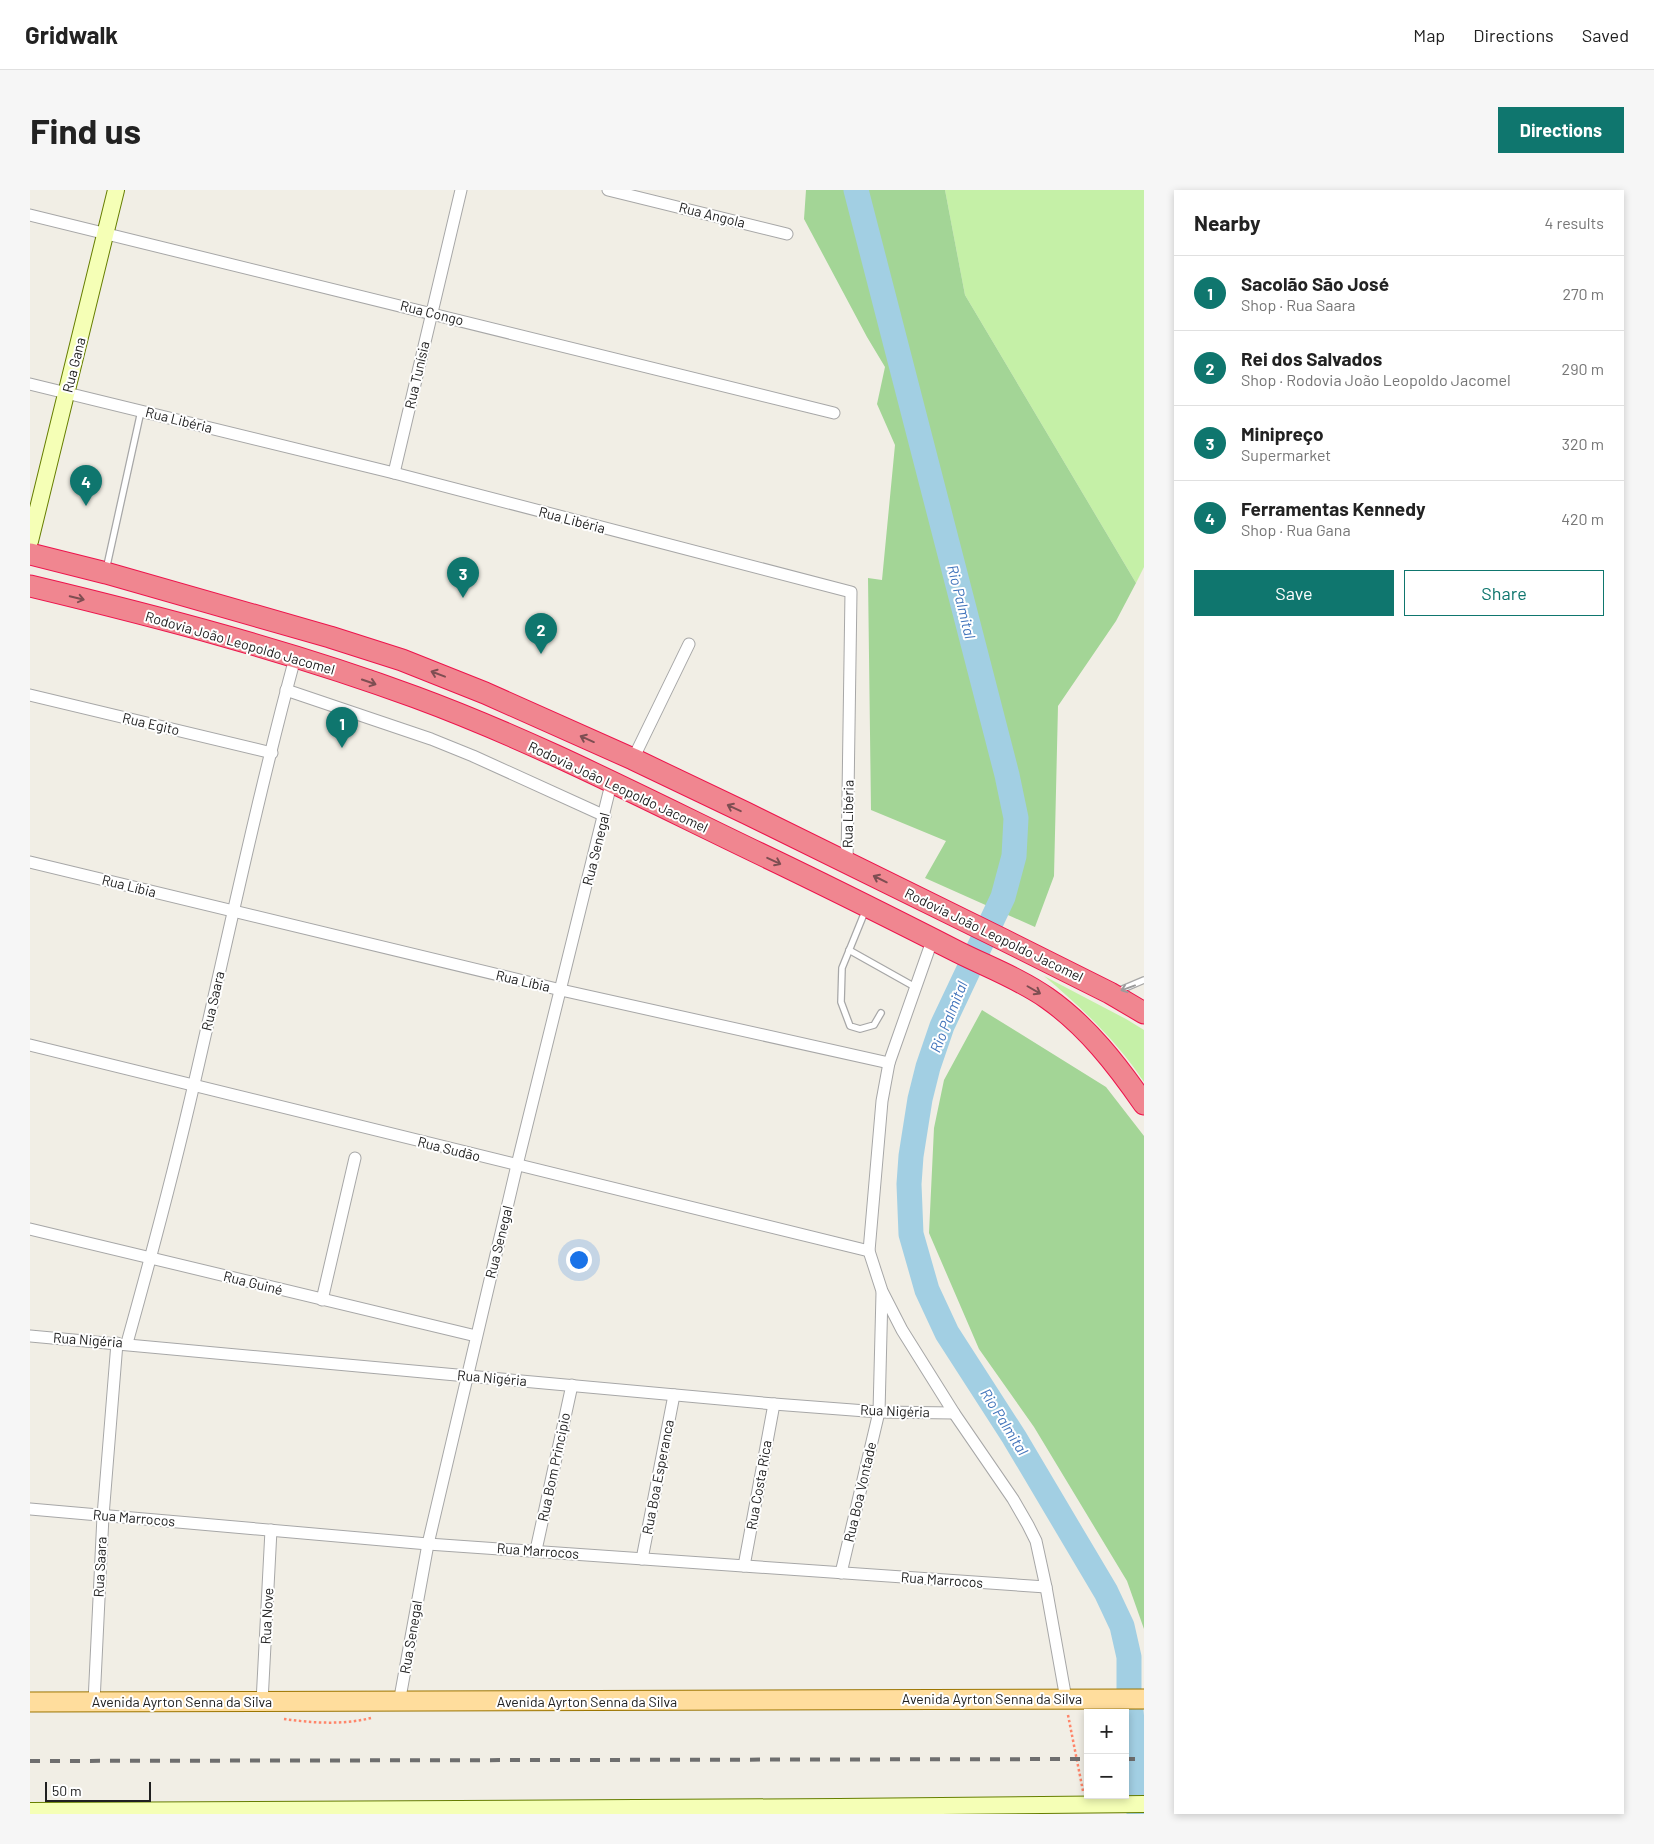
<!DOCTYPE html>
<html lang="en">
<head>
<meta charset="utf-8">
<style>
	:root { --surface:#fff; --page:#f6f6f6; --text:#222; --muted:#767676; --line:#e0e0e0; --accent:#0f766e }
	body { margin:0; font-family:Barlow,sans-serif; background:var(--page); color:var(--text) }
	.controls { position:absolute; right:15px; bottom:15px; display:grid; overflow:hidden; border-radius:0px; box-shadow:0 2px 8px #0003 }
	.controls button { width:45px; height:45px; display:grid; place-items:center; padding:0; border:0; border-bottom:1px solid var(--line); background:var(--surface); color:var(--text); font:25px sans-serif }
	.scale { position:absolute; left:15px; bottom:12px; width:106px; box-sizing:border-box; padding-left:5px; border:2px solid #202020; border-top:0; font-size:14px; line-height:18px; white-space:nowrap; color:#202020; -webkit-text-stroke:4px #fff; paint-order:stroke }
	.you { position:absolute; left:548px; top:1069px; width:18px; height:18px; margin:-12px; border:4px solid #fff; border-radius:50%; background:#1a73e8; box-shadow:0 0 0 8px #1a73e833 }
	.badge { display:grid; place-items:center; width:32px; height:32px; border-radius:50%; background:var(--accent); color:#fff; font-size:16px; font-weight:700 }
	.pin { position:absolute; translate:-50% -41px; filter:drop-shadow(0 1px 2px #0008) }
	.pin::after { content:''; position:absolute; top:26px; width:18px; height:15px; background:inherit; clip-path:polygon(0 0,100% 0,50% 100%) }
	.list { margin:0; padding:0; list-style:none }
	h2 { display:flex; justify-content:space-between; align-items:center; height:65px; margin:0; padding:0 20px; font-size:21px }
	h2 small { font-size:16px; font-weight:400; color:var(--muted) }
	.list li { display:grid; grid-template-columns:32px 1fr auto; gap:15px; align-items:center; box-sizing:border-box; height:75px; padding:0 20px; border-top:1px solid var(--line) }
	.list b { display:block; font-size:19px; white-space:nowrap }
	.list p { margin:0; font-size:16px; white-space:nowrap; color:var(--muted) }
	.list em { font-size:16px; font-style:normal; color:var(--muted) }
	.actions { display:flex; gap:10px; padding:15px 20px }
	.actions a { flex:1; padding:11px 0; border:1px solid var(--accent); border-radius:0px; text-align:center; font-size:18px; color:var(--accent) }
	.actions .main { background:var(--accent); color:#fff }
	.map { position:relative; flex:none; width:1114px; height:1624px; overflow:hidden; border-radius:0px }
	header { display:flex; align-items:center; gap:30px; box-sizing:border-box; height:70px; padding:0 25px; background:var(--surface); border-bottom:1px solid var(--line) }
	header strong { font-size:24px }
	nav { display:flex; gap:28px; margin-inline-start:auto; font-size:18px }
	.intro { display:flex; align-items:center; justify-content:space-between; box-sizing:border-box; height:120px; padding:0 30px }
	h1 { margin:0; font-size:35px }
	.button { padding:12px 22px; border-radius:0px; background:var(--accent); color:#fff; font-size:18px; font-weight:700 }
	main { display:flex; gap:30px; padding:0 30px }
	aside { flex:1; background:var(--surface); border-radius:0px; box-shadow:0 2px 8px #0003 }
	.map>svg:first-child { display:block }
	.grass { fill:#c5f0a7 }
	.forest { fill:#a3d596 }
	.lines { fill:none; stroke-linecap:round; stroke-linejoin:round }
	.river { stroke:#a2cfe3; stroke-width:25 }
	.lane-casing { stroke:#a7a7a7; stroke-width:8 }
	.street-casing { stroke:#a7a7a7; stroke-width:13 }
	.secondary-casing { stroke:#667e00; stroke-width:18 }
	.primary-casing { stroke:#9c7500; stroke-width:21 }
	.highway-casing { stroke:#ed144c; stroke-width:23 }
	.path { stroke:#ff8569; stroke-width:2.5; stroke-dasharray:2.5 2.5; stroke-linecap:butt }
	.lane { stroke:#fff; stroke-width:5.5 }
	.street { stroke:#fff; stroke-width:11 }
	.secondary { stroke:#f5ffb6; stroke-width:16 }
	.primary { stroke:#ffdd9d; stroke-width:19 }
	.highway { stroke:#f08690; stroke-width:21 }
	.rail { stroke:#6e6e6e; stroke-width:4; stroke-dasharray:10 10; stroke-linecap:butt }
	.oneway { stroke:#7e4e52 }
	.oneway2 { stroke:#9b9b9b }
	.labels { text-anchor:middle; stroke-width:4; stroke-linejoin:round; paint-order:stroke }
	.street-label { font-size:14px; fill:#202020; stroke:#fff }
	.water-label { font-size:15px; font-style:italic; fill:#4174bb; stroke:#fff }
</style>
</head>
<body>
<header>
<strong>Gridwalk</strong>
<nav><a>Map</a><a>Directions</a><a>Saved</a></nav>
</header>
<div class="intro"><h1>Find us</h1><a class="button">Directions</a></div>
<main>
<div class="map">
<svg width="1114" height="1624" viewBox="0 0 1114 1624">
	<rect width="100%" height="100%" fill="#f1eee5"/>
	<g class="grass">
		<path d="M915,0H1114V377L1106,393L935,105Z"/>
		<path d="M1014,786L1096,829L1114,840V892C1087,851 1051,817 1014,786Z"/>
	</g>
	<g class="forest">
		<path d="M776,0H915L935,105L1106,393L1086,431L1028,516L1024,686L1005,737L895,688L916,651L841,620L838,388L852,390L865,255L847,214L855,177L837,147L774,29Z"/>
		<path d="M952,820L1076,897L1114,946V1439L1097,1391L1004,1237L949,1159L899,1043L904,938L914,890Z"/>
	</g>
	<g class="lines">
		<path class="river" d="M826,0L977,585L986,628L984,666L973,707L912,836L898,877L890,909L881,966L879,994L881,1044L897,1100L917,1143L984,1247L1076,1402L1092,1436L1099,1467V1501L1109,1601V1624"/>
		<defs>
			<g id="lane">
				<path d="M76,380L111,221"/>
				<path d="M836,719L812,778L811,812L820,836L830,839L844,835L851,823"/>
				<path d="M819,760L885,797"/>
				<path d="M1088,801L1114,790"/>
			</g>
			<g id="street">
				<path d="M578,0L757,44"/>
				<path d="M0,25L804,223"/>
				<path d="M0,194L364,283L821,402L817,673"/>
				<path d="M364,283L431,0"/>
				<path d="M256,500L401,549L443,566L575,626"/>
				<path d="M0,505L242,563"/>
				<path d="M603,569L659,454"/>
				<path d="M0,672L531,800L859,873"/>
				<path d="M903,748L859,873L852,911L839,1061L852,1101L872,1140L924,1223L983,1309L998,1335L1006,1351L1016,1397L1036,1509"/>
				<path d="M0,855L839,1061"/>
				<path d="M0,1039L446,1146"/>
				<path d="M292,1110L325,968"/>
				<path d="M0,1146L744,1214L849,1222L924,1223"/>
				<path d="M97,1153C121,1067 144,981 164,894C197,752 227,609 265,468"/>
				<path d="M0,1319L398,1354L1016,1397"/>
				<path d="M506,1360L542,1195"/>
				<path d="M612,1369L644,1205"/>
				<path d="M714,1376L744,1214"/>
				<path d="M811,1383L849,1222L852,1103"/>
				<path d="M64,1512L73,1326L87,1153"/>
				<path d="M232,1512L241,1340"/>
				<path d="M369,1513L398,1354L487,975L581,594"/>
			</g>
			<g id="secondary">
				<path d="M0,351L86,0"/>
				<path d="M0,1621L809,1617L1114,1614"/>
			</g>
			<path id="primary" d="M0,1512L1114,1509"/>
			<g id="highway">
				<path d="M0,364L76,383L300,447L372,470L455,503L603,569L716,623L974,750L1080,803L1114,823"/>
				<path d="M0,396C129,427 260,461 385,507C510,553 629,616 749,673C809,702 869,732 928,762C958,777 990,789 1017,808C1057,836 1087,875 1114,914"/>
			</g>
		</defs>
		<use href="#lane" class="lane-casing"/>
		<use href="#street" class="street-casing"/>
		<use href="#secondary" class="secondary-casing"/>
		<use href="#primary" class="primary-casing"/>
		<use href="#highway" class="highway-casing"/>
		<g class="path">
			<path d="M1038,1525L1053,1601"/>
			<path d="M254,1529C282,1533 313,1535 341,1528"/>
		</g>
		<use href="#lane" class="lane"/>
		<use href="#street" class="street"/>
		<use href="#secondary" class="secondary"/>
		<use href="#primary" class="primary"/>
		<use href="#highway" class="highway"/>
		<g class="rail">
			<path d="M1095,1569H1114"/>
			<path d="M0,1571L1058,1569"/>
		</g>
	</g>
	<defs><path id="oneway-shaft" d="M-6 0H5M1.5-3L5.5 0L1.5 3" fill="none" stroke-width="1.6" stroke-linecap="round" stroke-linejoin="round" transform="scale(1.25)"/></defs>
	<g class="oneway">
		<use href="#oneway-shaft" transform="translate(47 408) rotate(14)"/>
		<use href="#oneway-shaft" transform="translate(408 484) rotate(-159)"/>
		<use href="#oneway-shaft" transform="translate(339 492) rotate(19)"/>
		<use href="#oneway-shaft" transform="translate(557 549) rotate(-156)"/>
		<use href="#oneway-shaft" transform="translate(704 618) rotate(-155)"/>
		<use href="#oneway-shaft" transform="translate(744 671) rotate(25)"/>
		<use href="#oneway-shaft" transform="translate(850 689) rotate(-154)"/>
		<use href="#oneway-shaft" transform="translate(1004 800) rotate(30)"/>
	</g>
	<use class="oneway2" href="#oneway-shaft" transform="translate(1098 798) rotate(160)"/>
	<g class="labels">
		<g class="street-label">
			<text transform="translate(682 25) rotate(14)" y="5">Rua Angola</text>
			<text transform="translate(402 123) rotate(14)" y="5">Rua Congo</text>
			<text transform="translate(44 175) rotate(-76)" y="5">Rua Gana</text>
			<text transform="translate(387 185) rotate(-77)" y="5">Rua Tunísia</text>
			<text transform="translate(149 230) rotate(14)" y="5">Rua Libéria</text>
			<text transform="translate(542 330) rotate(15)" y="5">Rua Libéria</text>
			<text transform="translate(210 453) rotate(16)" y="5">Rodovia João Leopoldo Jacomel</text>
			<text transform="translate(121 534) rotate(13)" y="5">Rua Egito</text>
			<text transform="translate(588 597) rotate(25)" y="5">Rodovia João Leopoldo Jacomel</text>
			<text transform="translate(818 624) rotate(-89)" y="5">Rua Libéria</text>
			<text transform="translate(566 659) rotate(-76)" y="5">Rua Senegal</text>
			<text transform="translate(99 696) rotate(14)" y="5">Rua Líbia</text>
			<text transform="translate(964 745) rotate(26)" y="5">Rodovia João Leopoldo Jacomel</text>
			<text transform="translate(493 791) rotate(13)" y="5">Rua Líbia</text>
			<text transform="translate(183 811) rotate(-77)" y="5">Rua Saara</text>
			<text transform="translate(419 959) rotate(14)" y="5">Rua Sudão</text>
			<text transform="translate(469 1052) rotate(-76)" y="5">Rua Senegal</text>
			<text transform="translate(223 1093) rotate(14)" y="5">Rua Guiné</text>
			<text transform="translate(58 1150) rotate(4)" y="5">Rua Nigéria</text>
			<text transform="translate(462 1188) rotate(5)" y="5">Rua Nigéria</text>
			<text transform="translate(865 1221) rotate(2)" y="5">Rua Nigéria</text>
			<text transform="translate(524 1277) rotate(-78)" y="5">Rua Bom Principio</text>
			<text transform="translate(628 1287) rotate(-79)" y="5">Rua Boa Esperanca</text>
			<text transform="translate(729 1295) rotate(-80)" y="5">Rua Costa Rica</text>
			<text transform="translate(830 1302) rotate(-77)" y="5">Rua Boa Vontade</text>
			<text transform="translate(104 1328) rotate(5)" y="5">Rua Marrocos</text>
			<text transform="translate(508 1361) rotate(4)" y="5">Rua Marrocos</text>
			<text transform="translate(70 1377) rotate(-87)" y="5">Rua Saara</text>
			<text transform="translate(912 1390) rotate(4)" y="5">Rua Marrocos</text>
			<text transform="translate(237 1426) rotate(-87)" y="5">Rua Nove</text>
			<text transform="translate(381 1447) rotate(-80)" y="5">Rua Senegal</text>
			<text x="962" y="1514">Avenida Ayrton Senna da Silva</text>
			<text x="152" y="1517">Avenida Ayrton Senna da Silva</text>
			<text x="557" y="1517">Avenida Ayrton Senna da Silva</text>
		</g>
		<g class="water-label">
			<text transform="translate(931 412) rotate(76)" y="5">Rio Palmital</text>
			<text transform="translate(919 827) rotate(-68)" y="5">Rio Palmital</text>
			<text transform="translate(974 1232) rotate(58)" y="5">Rio Palmital</text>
		</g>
	</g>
</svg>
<div class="controls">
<button>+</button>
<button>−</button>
</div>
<div class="scale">50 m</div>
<div class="you"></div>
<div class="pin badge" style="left:312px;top:558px">1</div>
<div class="pin badge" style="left:511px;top:464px">2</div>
<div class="pin badge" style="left:433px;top:408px">3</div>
<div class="pin badge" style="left:56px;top:316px">4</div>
</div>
<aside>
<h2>Nearby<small>4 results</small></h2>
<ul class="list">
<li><span class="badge">1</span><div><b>Sacolão São José</b><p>Shop · Rua Saara</p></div><em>270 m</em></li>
<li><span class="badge">2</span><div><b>Rei dos Salvados</b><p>Shop · Rodovia João Leopoldo Jacomel</p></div><em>290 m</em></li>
<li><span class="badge">3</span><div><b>Minipreço</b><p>Supermarket</p></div><em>320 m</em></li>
<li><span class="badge">4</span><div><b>Ferramentas Kennedy</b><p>Shop · Rua Gana</p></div><em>420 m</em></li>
</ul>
<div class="actions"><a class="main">Save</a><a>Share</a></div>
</aside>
</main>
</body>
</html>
